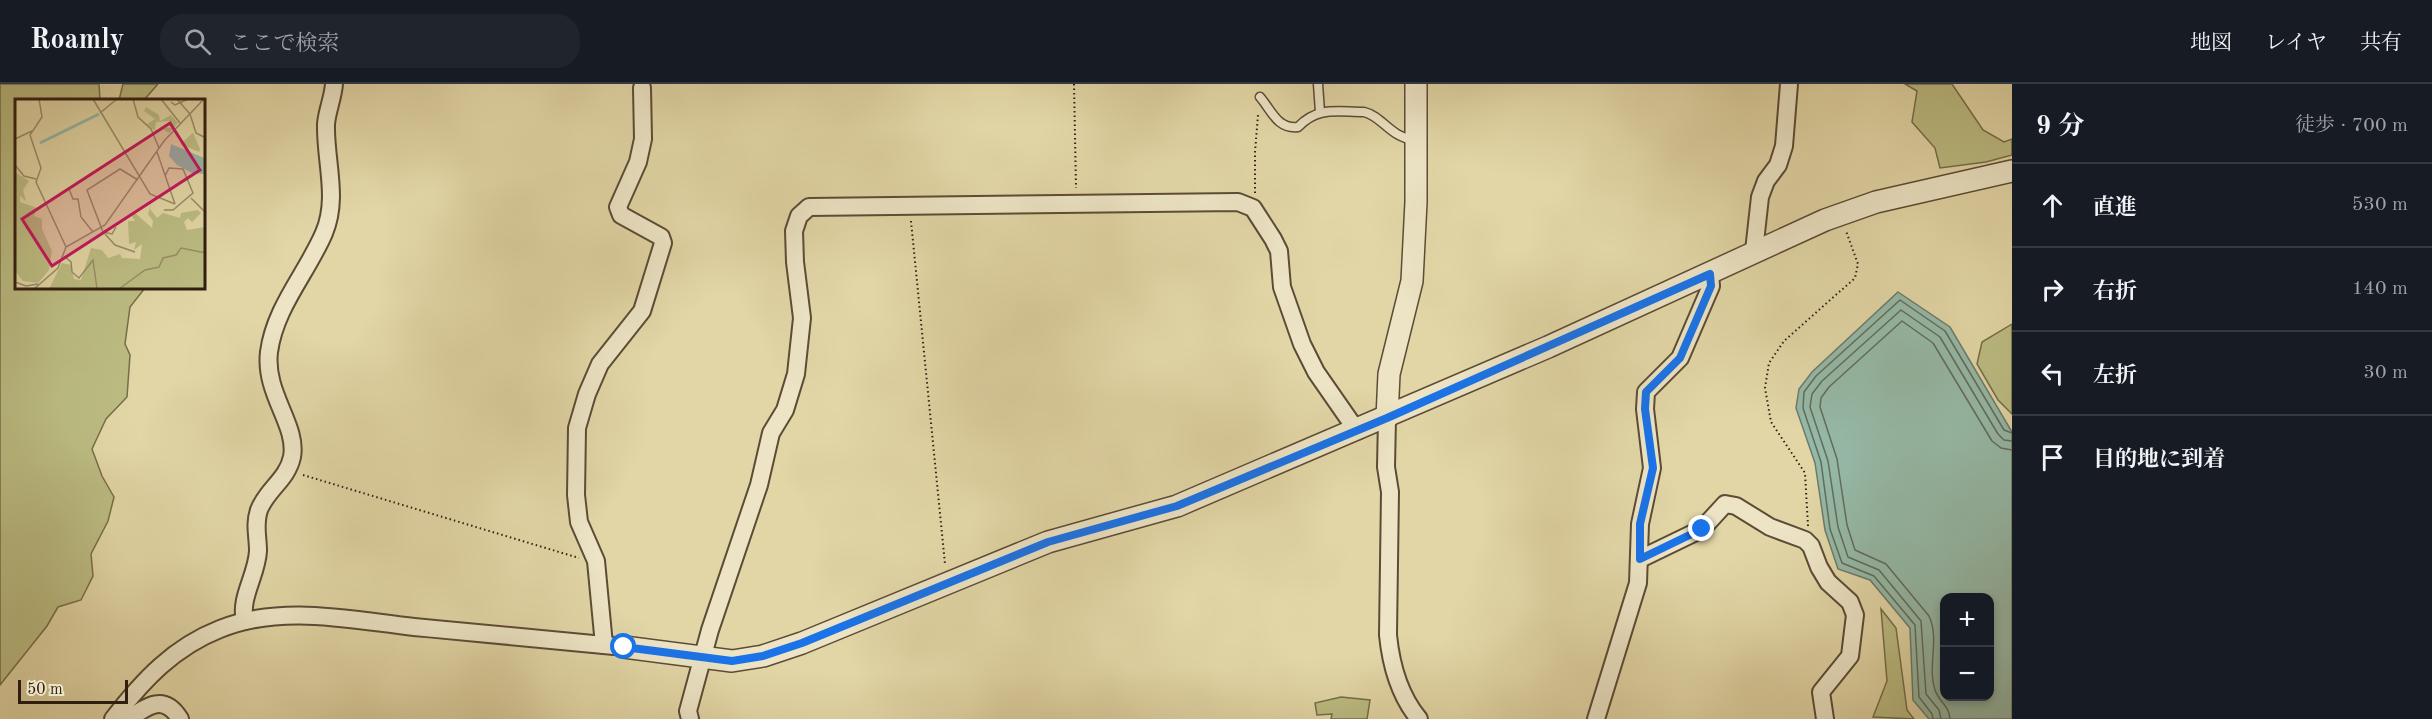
<!DOCTYPE html>
<html lang="ja">
<head>
<meta charset="utf-8">
<style>
	:root { --surface:#171b24; --page:#20242c; --text:#f1f3f6; --muted:#9ea1a6; --line:#363941 }
	body { margin:0; font-family:"Old Standard TT","Noto Serif JP",serif; background:var(--page); color:var(--text) }
	.controls { position:absolute; right:18px; bottom:18px; display:grid; overflow:hidden; border-radius:12px; box-shadow:0 3px 9px #0003 }
	.controls button { width:54px; height:54px; display:grid; place-items:center; padding:0; border:0; border-bottom:2px solid var(--line); background:var(--surface); color:var(--text); font:30px sans-serif }
	.scale { position:absolute; left:18px; bottom:15px; width:110px; box-sizing:border-box; padding-left:6px; border:3px solid #301e11; border-top:0; font-size:16px; line-height:21px; white-space:nowrap; color:#301e11; -webkit-text-stroke:4px #ece4c5; paint-order:stroke }
	.stop { position:absolute; width:18px; height:18px; margin:-14px; border:4px solid #1a73e8; border-radius:50%; background:#fff }
	.stop.end { background:#1a73e8; border-color:#fff; box-shadow:0 2px 6px #0008 }
	.list { margin:0; padding:0; list-style:none }
	h2 { display:flex; justify-content:space-between; align-items:center; height:78px; margin:0; padding:0 24px; font-size:26px }
	h2 small { font-size:20px; font-weight:400; color:var(--muted) }
	.list li { display:grid; grid-template-columns:39px 1fr auto; gap:18px; align-items:center; box-sizing:border-box; height:84px; padding:0 24px; border-top:2px solid var(--line) }
	.list b { display:block; font-size:22px; white-space:nowrap }
	.list em { font-size:20px; font-style:normal; color:var(--muted) }
	.icon { flex:none; width:33px; height:33px; fill:none; stroke:currentColor; stroke-width:2; stroke-linecap:round; stroke-linejoin:round }
	.map { position:relative; flex:none; width:2012px; height:635px; overflow:hidden }
	header { display:flex; align-items:center; gap:36px; box-sizing:border-box; height:84px; padding:0 30px; background:var(--surface); border-bottom:2px solid var(--line) }
	header strong { font-size:28px }
	nav { display:flex; gap:33px; margin-inline-start:auto; font-size:21px }
	.search { width:420px; height:54px; background:var(--page); display:flex; align-items:center; gap:15px; box-sizing:border-box; padding:0 21px; border-radius:24px; color:var(--muted); font-size:22px }
	main { display:flex }
	aside { flex:1; background:var(--surface) }
	.map>svg:first-child { display:block }
	.green { fill:#bbbc82; stroke:#766d4a; stroke-width:1.5 }
	.water { fill:#95b9a7; stroke:#6d7b6b; stroke-width:1.5; fill-rule:evenodd }
	.lines { fill:none; stroke-linecap:round; stroke-linejoin:round }
	.shore { stroke:#626c5c; stroke-width:1.5 }
	.service-casing { stroke:#5c4c36; stroke-width:11 }
	.minor-casing { stroke:#5c4c36; stroke-width:20 }
	.tertiary-casing { stroke:#5c4c36; stroke-width:24 }
	.path { stroke:#301e11; stroke-width:2; stroke-dasharray:1.5 3; stroke-linecap:butt }
	.service { stroke:#ece4c5; stroke-width:8 }
	.minor { stroke:#ece4c5; stroke-width:16 }
	.tertiary { stroke:#ece4c5; stroke-width:21 }
	.route { stroke:#1a73e8; stroke-width:8 }
	.inset-river { fill:none; stroke:#95b9a7; stroke-width:3 }
	.inset-road { fill:none; stroke:#9b8c6a; stroke-width:1.5 }
	.view { fill:#c2185b; fill-opacity:0.15; stroke:#c2185b; stroke-width:3 }
	.inset-edge { fill:none; stroke:#301e11; stroke-width:3 }
</style>
</head>
<body>
<header>
<strong>Roamly</strong>
<div class="search"><svg class="icon" aria-label="search" viewBox="0 0 24 24"><circle cx="10" cy="10" r="6"/><path d="M15 15l6 6"/></svg>ここで検索</div>
<nav><a>地図</a><a>レイヤ</a><a>共有</a></nav>
</header>
<main>
<div class="map">
<svg width="2012" height="635" viewBox="0 0 2012 635">
	<rect width="100%" height="100%" fill="#e2d6a6"/>
	<filter id="stains"><feTurbulence type="fractalNoise" baseFrequency=".00333" numOctaves="4"/><feColorMatrix values="0 0 0 0 .2 0 0 0 0 .09 0 0 0 0 .02 0 0 0 .5 -.17"/></filter>
	<radialGradient id="worn" r=".72"><stop offset=".6" stop-color="#630" stop-opacity="0"/><stop offset="1" stop-color="#630" stop-opacity=".3"/></radialGradient>
	<g class="green">
		<path d="M0,0H99L100,16H16V204H145L130,223L125,260L130,271L127,313L106,335L92,365L102,392L114,413L108,437L91,470L93,492L81,516L58,523L47,542L0,601Z"/>
		<path d="M123,0H158L144,16H119Z"/>
		<path d="M1905,0H1952L1983,46L2004,58L2012,55V71L1986,78L1940,84L1935,64L1912,38L1917,7Z"/>
		<path d="M2012,240V330L1998,316L1977,280L1982,258Z"/>
		<path d="M1881,525L1896,544L1907,626L1914,635L1873,633L1887,597Z"/>
		<path d="M1341,613L1370,616L1367,635H1331L1332,630L1317,631L1315,619Z"/>
	</g>
	<path class="water" d="M1898,208L1950,243L2012,348V635H1929L1913,616L1910,544L1870,496L1838,485L1825,446L1815,379L1796,324L1799,305L1812,288ZM1944,514H1990V612H1944Z"/>
	<g class="lines">
		<g class="shore">
			<path d="M1933,635L1932,630L1919,613L1915,541L1874,492L1842,479L1830,445L1821,378L1803,324L1804,308L1816,292L1900,216L1945,247L2004,346L2012,349"/>
			<path d="M1941,635L1939,626L1926,610L1921,537L1879,486L1848,473L1838,443L1828,377L1810,323L1812,310L1822,297L1901,226L1940,253L1998,350L2004,356L2012,357"/>
			<path d="M1950,635C1949,621 1939,618 1935,606C1927,583 1940,555 1929,532L1886,480L1855,466L1847,441L1837,375L1820,323L1821,314L1829,303L1902,237L1933,259L1992,357L2001,364L2012,366"/>
		</g>
		<defs>
			<g id="service">
				<path d="M1318,0L1320,28"/>
				<path d="M1260,13C1272,27 1277,45 1298,43C1318,22 1337,28 1364,28C1382,32 1390,53 1414,56"/>
			</g>
			<g id="minor">
				<path d="M1754,167L1760,113L1766,97L1778,81L1784,62L1789,0"/>
				<path d="M1387,334L1386,383L1390,408L1388,551C1391,581 1399,611 1419,635"/>
				<path d="M1640,475L1702,445L1725,420L1736,422L1770,443L1805,456L1811,462L1819,483L1828,498L1850,518L1855,531L1850,572L1821,608L1825,635"/>
				<path d="M245,537C239,514 257,491 258,467C258,452 254,441 259,426C267,405 287,396 292,373C298,341 264,310 269,268C275,223 307,189 324,149C339,114 325,77 326,40C327,27 333,14 334,0"/>
				<path d="M604,561L596,477L579,438L576,411L577,344L587,310L600,280L642,227L663,159L661,153L621,131L618,123L638,78L643,55L642,4"/>
				<path d="M113,635C143,596 174,563 220,545C281,520 351,536 414,543C481,549 548,556 614,562"/>
				<path d="M129,635C147,622 164,609 180,635"/>
				<path d="M690,635L688,627L710,546L759,401L771,349L785,326L796,290L802,234L795,178L794,147L799,132L809,123L1238,118L1253,124L1273,155L1279,167L1282,203L1302,260L1316,288L1357,347"/>
				<path d="M1596,635L1638,499L1640,440L1652,384L1645,325L1646,308L1680,274L1711,202L1710,190"/>
			</g>
			<g id="tertiary">
				<path d="M1387,334L1389,290L1412,197L1416,118V0"/>
				<path d="M624,563L732,577L763,572L802,559L1048,458L1177,422L1548,263L1825,136L1876,118L2012,87"/>
			</g>
		</defs>
		<use href="#service" class="service-casing"/>
		<use href="#minor" class="minor-casing"/>
		<use href="#tertiary" class="tertiary-casing"/>
		<g class="path">
			<path d="M1074,0L1076,104"/>
			<path d="M1255,109V68L1258,31"/>
			<path d="M911,137L945,480"/>
			<path d="M303,391L579,474"/>
			<path d="M1808,442L1805,389L1771,338L1765,304L1769,279L1784,257L1855,194L1858,180L1846,147"/>
		</g>
		<use href="#service" class="service"/>
		<use href="#minor" class="minor"/>
		<use href="#tertiary" class="tertiary"/>
	</g>
	<g class="lines">
		<path class="route" d="M624,563L732,577L763,572L802,559L1048,458L1177,422L1387,334L1710,190L1711,202L1680,274L1646,308L1645,325L1653,384L1640,440V475L1702,445"/>
	</g>
	<g transform="translate(15 15)">
		<rect width="190" height="190" fill="#e2d6a6"/>
		<path d="M131,8L144,16L145,22L156,16L163,24L154,34L145,28L157,29L155,22L141,23L140,32L132,25L140,20L129,12ZM178,34L185,50L184,53L165,45ZM0,73L14,82L8,91L11,102L5,97V103L22,109L19,117L14,115L27,120V130L37,152L34,171L23,184L8,182L0,172ZM137,100L135,110L142,119L148,114L165,119L166,114L183,111L186,114L177,123L173,119L169,123L172,131L190,128V190H34L47,164L56,166L59,180L66,181L76,149L87,151L93,159L105,155L107,159L125,160L127,145L119,151L121,143L114,145L113,122H120L116,116L119,113L137,129L138,122L133,115Z" fill="#bbbc82"/>
		<path d="M156,45L189,59L190,75L177,74L162,66L154,57Z" fill="#95b9a7"/>
		<path class="inset-river" d="M25,44L84,15"/>
		<path class="inset-road" d="M24,0L27,18L15,36L26,69L21,83L51,148M78,0L135,95L160,105M118,0L123,18L136,30L144,49M146,0L165,24M162,0L175,15L181,34L189,38M156,3L160,6L173,0M85,14L102,0M0,40L17,32M142,53L160,105M0,66L9,77L21,80M54,90L58,100H63L66,118L78,133M176,99L191,114M149,111H158L178,94L168,70L154,69L150,77M101,128L97,135L88,133L72,91L105,70L123,81M90,135L100,146L120,153M46,161L50,158L56,163L57,173L64,179L78,161L82,190M0,183L11,187L23,185M19,190L43,169L51,148L90,126L149,42L189,0M104,190L130,171L144,168L148,159L161,156L166,149L191,154"/>
		<path class="view" d="M155,24L185,71L37,167L7,120Z"/>
		<rect width="190" height="190" class="inset-edge"/>
	</g>
	<rect width="100%" height="100%" filter="url(#stains)"/>
	<rect width="100%" height="100%" fill="url(#worn)"/>
</svg>
<div class="controls">
<button>+</button>
<button>−</button>
</div>
<div class="scale">50 m</div>
<div class="stop" style="left:624px;top:563px"></div>
<div class="stop end" style="left:1702px;top:445px"></div>
</div>
<aside>
<h2>9 分<small>徒歩 · 700 m</small></h2>
<ul class="list">
<li><svg class="icon" aria-label="ahead" viewBox="0 0 24 24"><path d="M12 20V5M6 11l6-6 6 6"/></svg><div><b>直進</b></div><em>530 m</em></li>
<li><svg class="icon" aria-label="right" viewBox="0 0 24 24"><path d="M7 20v-9h11M14 6l5 5-5 5"/></svg><div><b>右折</b></div><em>140 m</em></li>
<li><svg class="icon" aria-label="left" viewBox="0 0 24 24"><path d="M17 20v-9H6M10 6l-5 5 5 5"/></svg><div><b>左折</b></div><em>30 m</em></li>
<li><svg class="icon" aria-label="arrive" viewBox="0 0 24 24"><path d="M6 21V4h12l-3 4 3 4H6"/></svg><div><b>目的地に到着</b></div></li>
</ul>
</aside>
</main>
</body>
</html>
